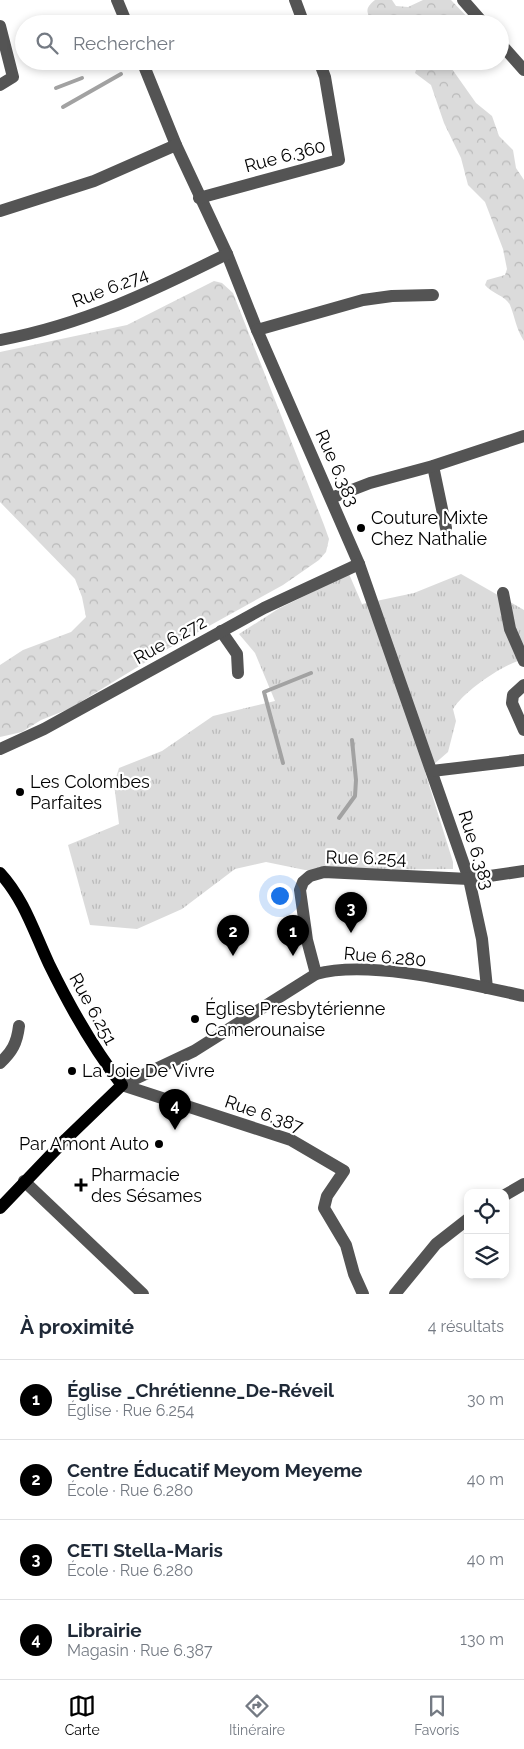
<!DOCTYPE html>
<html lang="fr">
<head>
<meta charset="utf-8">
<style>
	:root { --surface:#fff; --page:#f6f6f7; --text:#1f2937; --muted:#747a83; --line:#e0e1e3; --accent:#000 }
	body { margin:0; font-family:Raleway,sans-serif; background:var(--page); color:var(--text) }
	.controls { position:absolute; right:15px; bottom:15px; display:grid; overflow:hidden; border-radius:10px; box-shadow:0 2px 8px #0003 }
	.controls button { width:45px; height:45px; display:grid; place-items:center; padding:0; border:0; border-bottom:1px solid var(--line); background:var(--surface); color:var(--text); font:25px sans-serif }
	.you { position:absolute; left:279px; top:895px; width:18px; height:18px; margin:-12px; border:4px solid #fff; border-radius:50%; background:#1a73e8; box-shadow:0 0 0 8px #1a73e833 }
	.badge { display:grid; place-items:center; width:32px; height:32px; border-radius:50%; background:var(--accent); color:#fff; font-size:16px; font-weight:700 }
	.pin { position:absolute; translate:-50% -41px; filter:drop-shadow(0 1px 2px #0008) }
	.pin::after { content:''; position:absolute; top:26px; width:18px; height:15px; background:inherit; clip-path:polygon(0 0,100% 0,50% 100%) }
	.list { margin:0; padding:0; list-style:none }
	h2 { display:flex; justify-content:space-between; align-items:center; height:65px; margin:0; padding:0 20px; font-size:21px }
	h2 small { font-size:16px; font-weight:400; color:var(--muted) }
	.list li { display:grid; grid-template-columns:32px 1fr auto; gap:15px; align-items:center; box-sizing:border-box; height:80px; padding:0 20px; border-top:1px solid var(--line) }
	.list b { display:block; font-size:19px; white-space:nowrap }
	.list p { margin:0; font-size:16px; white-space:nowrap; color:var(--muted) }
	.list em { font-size:16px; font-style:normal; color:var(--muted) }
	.icon { flex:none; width:28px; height:28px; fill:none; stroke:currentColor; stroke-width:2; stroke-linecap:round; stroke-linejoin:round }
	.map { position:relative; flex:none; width:524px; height:1294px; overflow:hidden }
	.search { position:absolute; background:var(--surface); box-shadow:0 2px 8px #0003; left:15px; right:15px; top:15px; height:55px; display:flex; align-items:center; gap:12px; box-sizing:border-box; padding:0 18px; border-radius:28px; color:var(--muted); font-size:19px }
	.sheet { height:385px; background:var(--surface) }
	nav { display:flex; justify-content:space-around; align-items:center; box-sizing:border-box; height:70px; border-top:1px solid var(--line); background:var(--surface); font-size:14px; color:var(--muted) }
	nav a { display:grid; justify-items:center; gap:2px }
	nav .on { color:var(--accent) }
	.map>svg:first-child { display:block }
	.grass { fill:url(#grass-tufts) }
	.forest { fill:url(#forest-crowns) }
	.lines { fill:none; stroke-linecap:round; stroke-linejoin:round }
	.stream { stroke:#a2a2a2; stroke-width:4 }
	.minor { stroke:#545454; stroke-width:12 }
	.major { stroke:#000; stroke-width:12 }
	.poi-dot { fill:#000; stroke:#fff; stroke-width:2 }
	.labels { text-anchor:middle; stroke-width:4.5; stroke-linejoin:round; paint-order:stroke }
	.street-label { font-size:18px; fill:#000; stroke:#fff }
	.poi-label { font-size:18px; fill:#000; stroke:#fff; text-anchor:start }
</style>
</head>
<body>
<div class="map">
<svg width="524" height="1294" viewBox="0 0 524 1294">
	<defs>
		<pattern id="grass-tufts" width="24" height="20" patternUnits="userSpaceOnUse" patternTransform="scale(1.25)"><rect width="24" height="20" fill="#dbdbdb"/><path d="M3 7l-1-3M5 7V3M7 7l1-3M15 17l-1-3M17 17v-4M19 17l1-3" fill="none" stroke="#bababa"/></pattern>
		<pattern id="forest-crowns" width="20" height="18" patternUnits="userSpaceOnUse" patternTransform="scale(1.25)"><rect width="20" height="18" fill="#dbdbdb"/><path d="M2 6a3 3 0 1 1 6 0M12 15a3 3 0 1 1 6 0" fill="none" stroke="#bababa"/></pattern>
	</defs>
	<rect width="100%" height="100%" fill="#fff"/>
	<path class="grass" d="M349,574L362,604L414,593L461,574L524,610V659C503,664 464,691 453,709L456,721L448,752L425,772L453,862V869L305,870L266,862L235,869L182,909L137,929L90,925L68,845L119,824L114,784L119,768L162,751L213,716L275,701L255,653L239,634L278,609Z"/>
	<g class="forest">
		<path d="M375,0H392L396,6L408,7L423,0H451L474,24H372C367,11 364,9 375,0Z"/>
		<path d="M419,61H462L452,69L476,103L492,116L499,136L513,150L516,168L524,180V341C516,329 515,317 510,305C506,296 491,293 485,285L487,280L505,275L507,269L503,249L485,202L468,185L461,158L444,123L431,85L415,73Z"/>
		<path d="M214,281L222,283L233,293L324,525L329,539L326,552L319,560L283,585L162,652L69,709L41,720L22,732L0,737V665L23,650L71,632L86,617L82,597L75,579L0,502V352L127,325Z"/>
	</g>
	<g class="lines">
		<g class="stream">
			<path d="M56,88L82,78"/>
			<path d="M63,107L121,74"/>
			<path d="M283,763L264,692L311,673"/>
			<path d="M339,818L355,796L356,780L352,740"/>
		</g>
		<g class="minor">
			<path d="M117,0L127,24"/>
			<path d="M295,0L304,24"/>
			<path d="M463,0L484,24"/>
			<path d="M0,26L13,77L0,85"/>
			<path d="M500,43L524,70"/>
			<path d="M142,61L176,145L227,254L257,330L359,564L469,879L482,939L487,988"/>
			<path d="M199,198L339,160L325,77L319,61"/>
			<path d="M0,211L94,181L176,145"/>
			<path d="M257,330L363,300L392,296L433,295"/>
			<path d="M0,340C82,325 153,291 227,254"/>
			<path d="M433,466L446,528"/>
			<path d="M331,498L370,483L433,466L524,436"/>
			<path d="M503,593L510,629L524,661"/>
			<path d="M221,631L237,654L238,673"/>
			<path d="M524,685L513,695L512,703L524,730"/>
			<path d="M0,749L44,729L264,608L359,564"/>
			<path d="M432,771L524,760"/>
			<path d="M316,974L307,940L300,890L303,882L310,876L324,872L469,879L524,871"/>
			<path d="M0,1063C12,1052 17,1043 19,1026"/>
			<path d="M122,1085L194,1051L316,974C370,959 468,984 524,996"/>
			<path d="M122,1085L291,1140L344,1171L327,1196L324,1208L346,1245L354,1274L363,1294"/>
			<path d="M24,1181L143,1294"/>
			<path d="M505,1195L524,1184"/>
			<path d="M395,1294L436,1244L468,1219"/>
		</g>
		<path class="major" d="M0,873C24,899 34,932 49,964C70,1007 92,1047 122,1085L66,1139L0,1208"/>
	</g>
	<g class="poi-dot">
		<circle cx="361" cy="528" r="5"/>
		<circle cx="20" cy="792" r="5"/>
		<circle cx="195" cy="1019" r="5"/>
		<circle cx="72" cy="1071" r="5"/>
		<circle cx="159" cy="1144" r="5"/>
		<path d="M78.5 1177.5h5v5h5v5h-5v5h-5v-5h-5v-5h5z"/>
	</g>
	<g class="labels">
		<g class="street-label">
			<text transform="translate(285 156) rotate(-15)" y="6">Rue 6.360</text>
			<text transform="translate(110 288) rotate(-21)" y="6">Rue 6.274</text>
			<text transform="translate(337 468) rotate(66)" y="6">Rue 6.383</text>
			<text transform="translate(170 640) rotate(-29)" y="6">Rue 6.272</text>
			<text transform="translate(476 850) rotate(73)" y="6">Rue 6.383</text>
			<text transform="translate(366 858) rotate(1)" y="6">Rue 6.254</text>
			<text transform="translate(385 957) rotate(5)" y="6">Rue 6.280</text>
			<text transform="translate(93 1009) rotate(61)" y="6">Rue 6.251</text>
			<text transform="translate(264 1114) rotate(19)" y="6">Rue 6.387</text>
		</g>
		<g class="poi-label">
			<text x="371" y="524">Couture Mixte<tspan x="371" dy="21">Chez Nathalie</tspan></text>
			<text x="30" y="788">Les Colombes<tspan x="30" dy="21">Parfaites</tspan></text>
			<text x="205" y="1015">Église Presbytérienne<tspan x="205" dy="21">Camerounaise</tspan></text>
			<text x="82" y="1077">La Joie De Vivre</text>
			<text x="149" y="1150" text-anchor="end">Par Amont Auto</text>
			<text x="91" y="1181">Pharmacie<tspan x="91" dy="21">des Sésames</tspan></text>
		</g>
	</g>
</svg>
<div class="controls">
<button><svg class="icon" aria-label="locate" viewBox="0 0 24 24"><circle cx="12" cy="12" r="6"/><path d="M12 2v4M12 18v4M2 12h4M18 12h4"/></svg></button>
<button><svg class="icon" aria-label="layers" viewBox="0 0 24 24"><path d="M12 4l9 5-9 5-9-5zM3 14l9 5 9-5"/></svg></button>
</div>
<div class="you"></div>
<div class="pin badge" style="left:293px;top:956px">1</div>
<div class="pin badge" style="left:233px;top:956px">2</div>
<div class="pin badge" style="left:351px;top:933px">3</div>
<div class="pin badge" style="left:175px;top:1130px">4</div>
<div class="search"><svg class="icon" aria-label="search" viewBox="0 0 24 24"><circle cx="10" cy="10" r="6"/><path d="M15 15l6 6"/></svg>Rechercher</div>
</div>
<section class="sheet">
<h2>À proximité<small>4 résultats</small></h2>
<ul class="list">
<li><span class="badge">1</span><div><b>Église _Chrétienne_De-Réveil</b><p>Église · Rue 6.254</p></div><em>30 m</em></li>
<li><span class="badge">2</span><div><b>Centre Éducatif Meyom Meyeme</b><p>École · Rue 6.280</p></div><em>40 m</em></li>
<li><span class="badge">3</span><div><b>CETI Stella-Maris</b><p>École · Rue 6.280</p></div><em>40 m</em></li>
<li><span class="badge">4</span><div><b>Librairie</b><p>Magasin · Rue 6.387</p></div><em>130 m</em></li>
</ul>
</section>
<nav>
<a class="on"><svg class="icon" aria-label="map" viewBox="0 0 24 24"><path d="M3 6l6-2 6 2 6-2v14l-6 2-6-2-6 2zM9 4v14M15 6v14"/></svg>Carte</a>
<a><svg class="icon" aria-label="directions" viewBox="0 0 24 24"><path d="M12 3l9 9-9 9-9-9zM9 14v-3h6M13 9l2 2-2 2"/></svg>Itinéraire</a>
<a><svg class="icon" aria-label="saved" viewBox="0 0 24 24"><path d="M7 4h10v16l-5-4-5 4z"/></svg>Favoris</a>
</nav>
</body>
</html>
